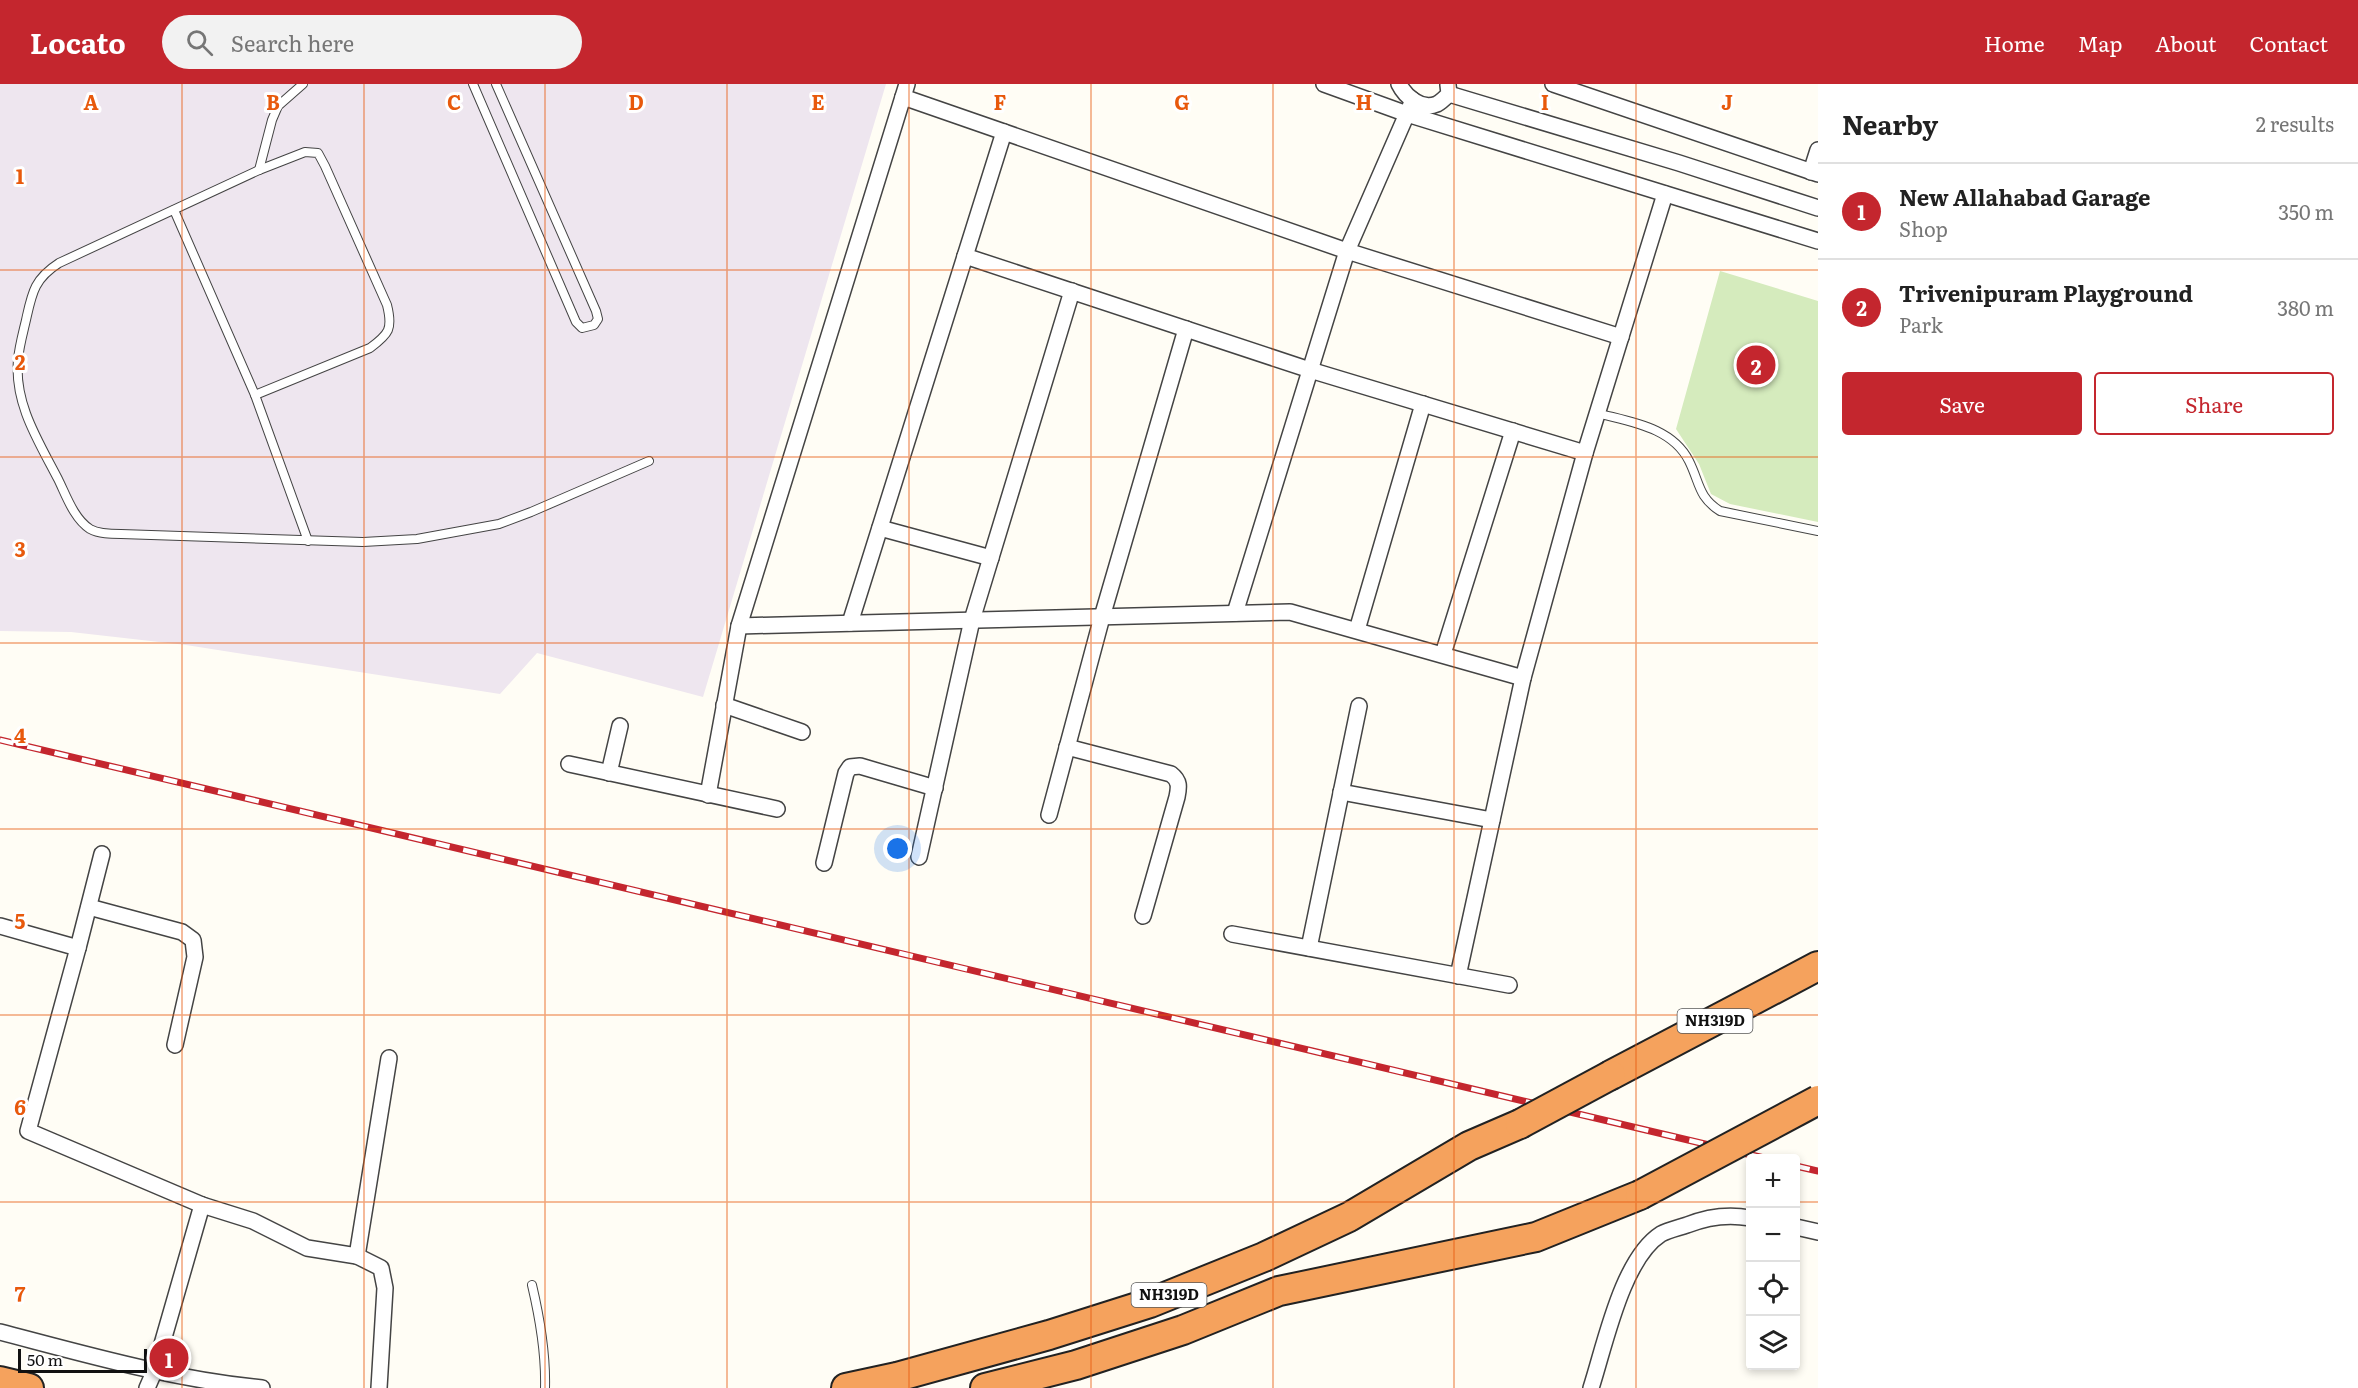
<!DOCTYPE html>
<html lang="en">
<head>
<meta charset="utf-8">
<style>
	:root { --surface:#fff; --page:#f2f2f2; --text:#222; --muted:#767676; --line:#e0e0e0; --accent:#c4262e }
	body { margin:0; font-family:Literata,serif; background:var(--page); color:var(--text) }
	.controls { position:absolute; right:18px; bottom:18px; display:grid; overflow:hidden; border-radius:6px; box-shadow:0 3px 9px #0003 }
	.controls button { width:54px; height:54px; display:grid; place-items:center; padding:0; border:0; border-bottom:2px solid var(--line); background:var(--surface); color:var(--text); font:30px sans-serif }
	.scale { position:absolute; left:18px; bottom:15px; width:129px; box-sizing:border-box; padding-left:6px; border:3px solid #111; border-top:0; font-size:16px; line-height:21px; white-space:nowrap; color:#111; -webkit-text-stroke:4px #fff; paint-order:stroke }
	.you { position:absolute; left:898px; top:765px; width:21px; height:21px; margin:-15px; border:4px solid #fff; border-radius:50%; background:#1a73e8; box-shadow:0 0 0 9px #1a73e833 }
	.badge { display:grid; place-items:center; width:39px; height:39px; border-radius:50%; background:var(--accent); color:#fff; font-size:20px; font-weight:700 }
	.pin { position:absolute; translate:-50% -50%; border:3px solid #fff; box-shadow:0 2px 6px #0006 }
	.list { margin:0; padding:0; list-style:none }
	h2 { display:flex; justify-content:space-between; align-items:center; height:78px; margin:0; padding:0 24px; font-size:26px }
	h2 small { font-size:20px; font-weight:400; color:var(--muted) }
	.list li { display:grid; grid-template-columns:39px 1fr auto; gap:18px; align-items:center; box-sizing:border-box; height:96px; padding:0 24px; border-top:2px solid var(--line) }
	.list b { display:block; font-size:22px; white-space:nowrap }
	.list p { margin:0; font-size:20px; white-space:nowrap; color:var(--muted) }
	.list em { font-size:20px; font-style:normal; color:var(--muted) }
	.actions { display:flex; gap:12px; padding:18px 24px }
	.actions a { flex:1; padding:14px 0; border:2px solid var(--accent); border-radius:6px; text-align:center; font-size:21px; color:var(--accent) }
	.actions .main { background:var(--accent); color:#fff }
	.icon { flex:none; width:33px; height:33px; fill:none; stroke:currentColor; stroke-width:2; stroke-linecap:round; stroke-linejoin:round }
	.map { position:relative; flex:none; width:1818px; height:1304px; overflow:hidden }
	header { display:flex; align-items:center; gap:36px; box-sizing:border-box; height:84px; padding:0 30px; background:var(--accent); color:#fff }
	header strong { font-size:28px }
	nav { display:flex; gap:33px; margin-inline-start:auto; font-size:21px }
	.search { width:420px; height:54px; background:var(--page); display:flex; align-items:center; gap:15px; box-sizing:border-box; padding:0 21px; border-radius:33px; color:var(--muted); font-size:22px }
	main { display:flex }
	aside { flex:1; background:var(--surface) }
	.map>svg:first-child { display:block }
	.industrial { fill:#eee6ef }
	.green { fill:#d5ebbd }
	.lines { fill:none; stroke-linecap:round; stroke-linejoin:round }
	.lane-casing { stroke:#444; stroke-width:10 }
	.street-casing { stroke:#444; stroke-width:18 }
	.highway-casing { stroke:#222; stroke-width:32 }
	.lane { stroke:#fff; stroke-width:8 }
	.street { stroke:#fff; stroke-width:15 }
	.highway { stroke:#f5a25d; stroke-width:28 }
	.rail-casing { stroke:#c4262e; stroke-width:7 }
	.rail { stroke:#fff; stroke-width:4.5; stroke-dasharray:14; stroke-linecap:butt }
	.highway-bridge-casing { stroke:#222; stroke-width:32; stroke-linecap:butt }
	.highway-bridge { stroke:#f5a25d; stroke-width:28 }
	.grid { fill:none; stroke:#e8590c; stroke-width:1.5; stroke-opacity:0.55 }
	.labels { text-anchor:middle; stroke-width:6; stroke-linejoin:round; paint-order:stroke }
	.shield { fill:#fff; stroke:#585858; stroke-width:1.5 }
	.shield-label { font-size:15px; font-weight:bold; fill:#111 }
	.grid-label { font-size:20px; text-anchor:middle; font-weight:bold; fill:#e8590c; stroke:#fff; stroke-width:6; stroke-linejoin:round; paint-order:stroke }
</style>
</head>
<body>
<header>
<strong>Locato</strong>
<div class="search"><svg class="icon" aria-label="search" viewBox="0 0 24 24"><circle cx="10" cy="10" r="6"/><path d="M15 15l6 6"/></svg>Search here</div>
<nav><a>Home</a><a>Map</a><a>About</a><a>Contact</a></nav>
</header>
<main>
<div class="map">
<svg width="1818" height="1304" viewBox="0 0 1818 1304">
	<rect width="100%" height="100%" fill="#fffdf5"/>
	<path class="industrial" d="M0,0H886L703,613L537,569L500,610L186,561L71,548L0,547Z"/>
	<path class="green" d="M1720,187L1818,217V438L1730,420L1711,410L1699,380L1676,345Z"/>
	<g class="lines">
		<defs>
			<g id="lane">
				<path d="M473,0L576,238L582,244L594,241L598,235L596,227L496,0"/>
				<path d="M259,86L272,36L278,22L303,0"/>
				<path d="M174,126L255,311L308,457"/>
				<path d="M255,311L370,264C389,250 393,245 387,221L325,82L318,69L305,68L259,86L59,179C34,195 32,209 26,236C23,249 19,263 18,276C14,320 39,358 58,395C66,411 74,435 90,445C99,450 111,450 121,450L363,458L417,455L499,440L531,428L649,377"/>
				<path d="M1597,329C1630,338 1672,343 1689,377C1700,399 1698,413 1720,427L1818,447"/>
				<path d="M532,1201C540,1235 546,1269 545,1304"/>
			</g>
			<g id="street">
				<path d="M1324,0L1407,30L1818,157"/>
				<path d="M1399,0C1405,12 1421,27 1437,20C1441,18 1446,13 1449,10L1448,1"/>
				<path d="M1553,0L1818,90"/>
				<path d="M1449,10L1679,79L1818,124"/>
				<path d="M903,13L1347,167L1621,253"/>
				<path d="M1811,88L1818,66"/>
				<path d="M965,172L1310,286L1585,369"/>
				<path d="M880,444L991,474"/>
				<path d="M1235,529L1347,167L1413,16"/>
				<path d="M850,539L1004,48"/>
				<path d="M739,542L1290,528L1523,594L1585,369L1665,110"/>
				<path d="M1357,546L1423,320"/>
				<path d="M1443,570L1513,347"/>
				<path d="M724,621L802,648"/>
				<path d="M1067,663L1171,690C1180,697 1179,703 1177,713L1143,832"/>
				<path d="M569,680L777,725"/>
				<path d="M609,689L620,642"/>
				<path d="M1341,708L1492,736"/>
				<path d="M708,711L739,542L907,0"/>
				<path d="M1049,731L1102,533L1186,245"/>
				<path d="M919,773L972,536L1072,207"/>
				<path d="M824,779L846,689L850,683L860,682L935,704"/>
				<path d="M89,823L182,848L193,856L195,873L175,961"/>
				<path d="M0,842L78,864L28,1047L202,1121L253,1137L307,1164L357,1172L381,1184L385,1204L379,1304"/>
				<path d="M1232,850L1509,901"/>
				<path d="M78,864L102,770"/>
				<path d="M1309,864L1359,622"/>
				<path d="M1458,892L1523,594"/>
				<path d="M1796,1143L1818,1148"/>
				<path d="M357,1172L389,974"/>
				<path d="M0,1248C88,1271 171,1295 262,1304"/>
				<path d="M147,1304L154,1288L202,1121"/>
				<path d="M1591,1304C1605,1261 1622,1175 1661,1150C1668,1146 1678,1144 1687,1141C1707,1133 1729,1130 1750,1134"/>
			</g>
			<g id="highway">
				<path d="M1611,991L1818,882"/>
				<path d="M0,1297L29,1304"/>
				<path d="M846,1304L897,1293L1049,1251L1150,1219L1264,1173L1349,1133L1469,1062L1520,1040"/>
				<path d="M985,1304L1076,1281L1183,1246L1279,1207L1536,1153L1640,1111"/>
			</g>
		</defs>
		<use href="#lane" class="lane-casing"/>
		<use href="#street" class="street-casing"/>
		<use href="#highway" class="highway-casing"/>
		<use href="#lane" class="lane"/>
		<use href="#street" class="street"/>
		<use href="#highway" class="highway"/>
		<defs>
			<g id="rail">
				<path d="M0,656L1764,1074"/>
				<path d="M1796,1082L1818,1087"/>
			</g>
		</defs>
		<use href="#rail" class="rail-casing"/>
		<use href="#rail" class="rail"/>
		<defs>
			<g id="highway-bridge">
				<path d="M1520,1040L1611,991"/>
				<path d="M1640,1111L1818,1016"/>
			</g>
		</defs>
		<use href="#highway-bridge" class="highway-bridge-casing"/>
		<use href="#highway-bridge" class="highway-bridge"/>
	</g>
	<path class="grid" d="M182,0V1304M364,0V1304M545,0V1304M727,0V1304M909,0V1304M1091,0V1304M1273,0V1304M1454,0V1304M1636,0V1304M0,186H1818M0,373H1818M0,559H1818M0,745H1818M0,931H1818M0,1118H1750M1796,1118H1818"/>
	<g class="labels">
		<g class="shield">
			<rect x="1677.5" y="925" width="75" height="24" rx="4.5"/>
			<rect x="1131.5" y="1199" width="75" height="24" rx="4.5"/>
		</g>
		<g class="shield-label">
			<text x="1715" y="942">NH319D</text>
			<text x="1169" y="1216">NH319D</text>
		</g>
	</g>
	<g class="grid-label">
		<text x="91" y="26">A</text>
		<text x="273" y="26">B</text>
		<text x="454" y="26">C</text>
		<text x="636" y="26">D</text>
		<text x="818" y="26">E</text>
		<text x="1000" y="26">F</text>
		<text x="1182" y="26">G</text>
		<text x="1364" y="26">H</text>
		<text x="1545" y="26">I</text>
		<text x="1727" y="26">J</text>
		<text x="20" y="100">1</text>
		<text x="20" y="286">2</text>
		<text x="20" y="473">3</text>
		<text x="20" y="659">4</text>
		<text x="20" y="845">5</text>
		<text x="20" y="1031">6</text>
		<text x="20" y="1218">7</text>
	</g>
</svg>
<div class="controls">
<button>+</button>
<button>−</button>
<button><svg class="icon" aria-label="locate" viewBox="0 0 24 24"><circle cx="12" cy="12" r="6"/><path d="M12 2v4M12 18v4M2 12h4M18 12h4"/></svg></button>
<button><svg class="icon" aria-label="layers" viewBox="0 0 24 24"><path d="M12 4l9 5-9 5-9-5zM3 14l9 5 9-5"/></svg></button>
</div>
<div class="scale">50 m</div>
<div class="you"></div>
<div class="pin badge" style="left:169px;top:1274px">1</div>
<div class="pin badge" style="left:1756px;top:281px">2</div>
</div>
<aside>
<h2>Nearby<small>2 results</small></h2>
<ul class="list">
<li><span class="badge">1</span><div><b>New Allahabad Garage</b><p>Shop</p></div><em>350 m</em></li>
<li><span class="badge">2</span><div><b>Trivenipuram Playground</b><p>Park</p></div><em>380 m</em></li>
</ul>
<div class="actions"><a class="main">Save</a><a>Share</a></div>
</aside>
</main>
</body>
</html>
